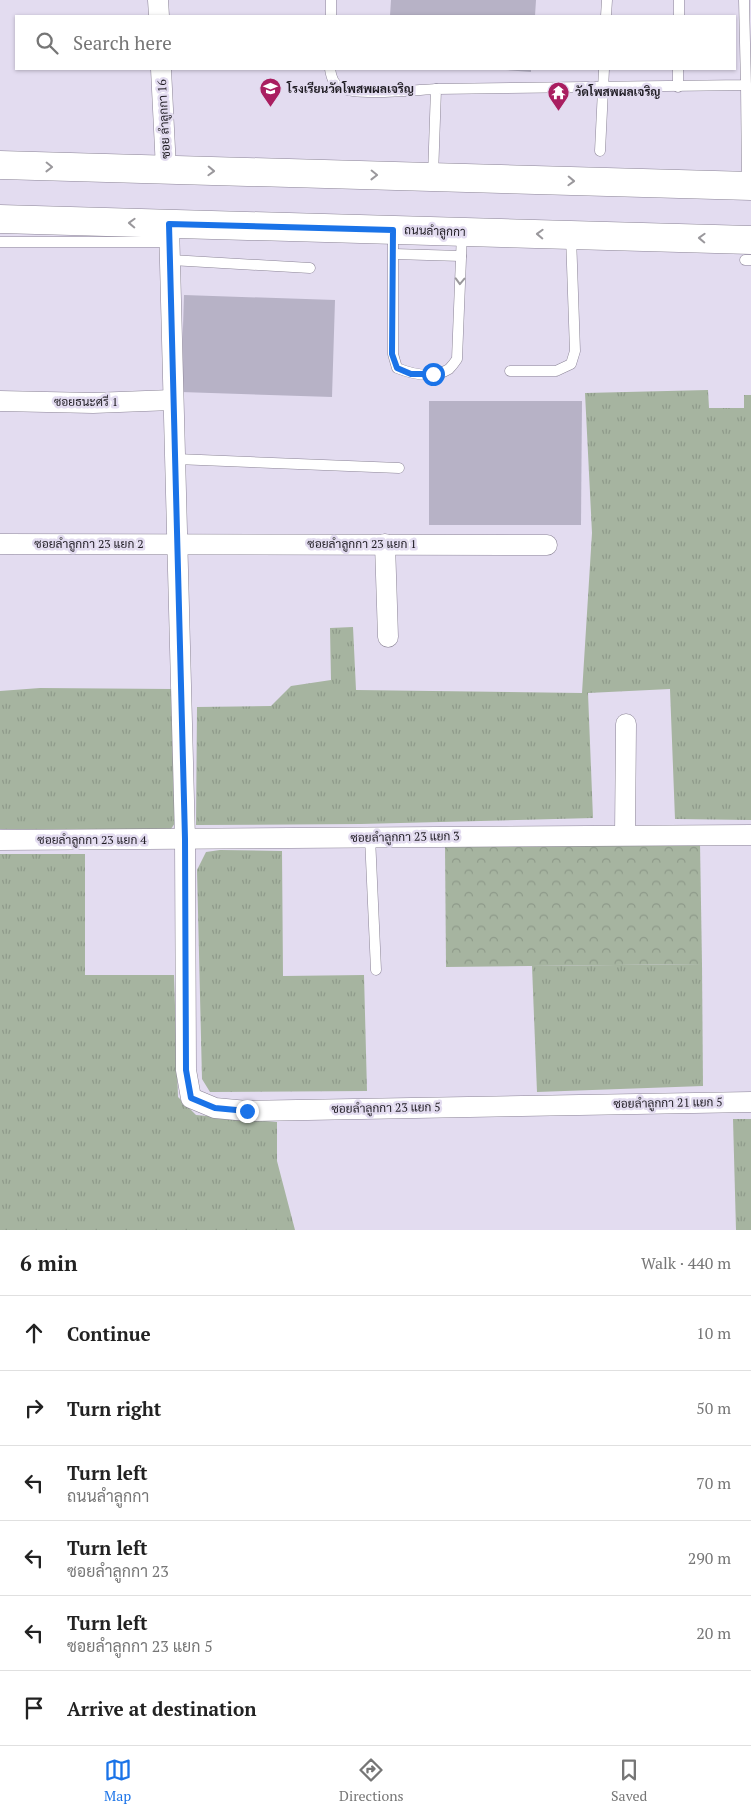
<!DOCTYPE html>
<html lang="en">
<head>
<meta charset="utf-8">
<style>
	:root { --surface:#fff; --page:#f6f6f6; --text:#222; --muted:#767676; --line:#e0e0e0; --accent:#1a73e8 }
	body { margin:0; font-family:"PT Serif",Sarabun,serif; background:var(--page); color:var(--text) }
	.stop { position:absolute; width:15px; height:15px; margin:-11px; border:4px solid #1a73e8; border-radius:50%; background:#fff }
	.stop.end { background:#1a73e8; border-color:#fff; box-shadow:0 1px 5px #0008 }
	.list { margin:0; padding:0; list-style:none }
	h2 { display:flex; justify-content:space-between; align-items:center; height:65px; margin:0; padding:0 20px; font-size:21px }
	h2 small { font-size:16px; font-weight:400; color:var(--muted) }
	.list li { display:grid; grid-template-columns:32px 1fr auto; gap:15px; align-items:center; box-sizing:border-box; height:75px; padding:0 20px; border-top:1px solid var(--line) }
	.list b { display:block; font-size:19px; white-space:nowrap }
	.list p { margin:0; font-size:16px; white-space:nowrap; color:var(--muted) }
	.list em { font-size:16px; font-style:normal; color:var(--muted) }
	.icon { flex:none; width:28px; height:28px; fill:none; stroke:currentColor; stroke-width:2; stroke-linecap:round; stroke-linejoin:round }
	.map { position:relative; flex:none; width:751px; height:1230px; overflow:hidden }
	.search { position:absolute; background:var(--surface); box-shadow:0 1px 4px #0004; left:15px; right:15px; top:15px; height:55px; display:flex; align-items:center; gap:12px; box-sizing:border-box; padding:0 18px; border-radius:0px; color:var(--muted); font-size:19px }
	.sheet { height:515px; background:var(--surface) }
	nav { display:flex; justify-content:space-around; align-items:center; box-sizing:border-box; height:70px; border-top:1px solid var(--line); background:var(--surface); font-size:14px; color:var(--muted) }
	nav a { display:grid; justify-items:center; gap:2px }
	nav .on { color:var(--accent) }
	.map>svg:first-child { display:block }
	.grass { fill:url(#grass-tufts) }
	.forest { fill:url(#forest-crowns) }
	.building { fill:#b7b2c6 }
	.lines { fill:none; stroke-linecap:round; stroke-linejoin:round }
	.lane-casing { stroke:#8b8496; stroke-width:11 }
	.street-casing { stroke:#8b8496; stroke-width:21 }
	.secondary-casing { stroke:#8b8496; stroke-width:29 }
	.lane { stroke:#fff; stroke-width:10 }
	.street { stroke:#fff; stroke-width:20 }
	.secondary { stroke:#fff; stroke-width:28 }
	.oneway { stroke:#9a989c }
	.route { stroke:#1a73e8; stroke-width:6 }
	.labels { text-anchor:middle; stroke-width:5; stroke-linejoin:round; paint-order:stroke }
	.poi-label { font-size:12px; font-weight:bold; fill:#1e1b22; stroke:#e3dcf0; text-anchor:start }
	.street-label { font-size:12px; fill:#1e1b22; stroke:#e3dcf0 }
</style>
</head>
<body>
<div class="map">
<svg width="751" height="1230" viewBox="0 0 751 1230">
	<defs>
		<pattern id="grass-tufts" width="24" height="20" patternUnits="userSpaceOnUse" patternTransform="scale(1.25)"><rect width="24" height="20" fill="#a6b4a0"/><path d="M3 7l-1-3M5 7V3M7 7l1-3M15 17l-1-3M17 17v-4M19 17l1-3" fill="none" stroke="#8e9a8a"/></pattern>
		<pattern id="forest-crowns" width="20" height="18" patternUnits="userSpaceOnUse" patternTransform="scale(1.25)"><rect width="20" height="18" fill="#a6b4a0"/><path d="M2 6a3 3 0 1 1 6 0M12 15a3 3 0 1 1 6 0" fill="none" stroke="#8e9a8a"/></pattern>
	</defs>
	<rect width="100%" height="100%" fill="#e3dcf0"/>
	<g class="grass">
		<path d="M708,390L709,408H744V395H751V820L675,819L670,689L588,693L593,818L361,824L196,825L197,707L271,706L291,686L331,680L330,628L353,627L356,690L582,693L592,533L585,393Z"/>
		<path d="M40,688L172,689L177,820L169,832L0,829V691Z"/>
		<path d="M220,850L282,851L283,976L364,975L367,1091L210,1092L202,1079L197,870L206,852Z"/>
		<path d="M0,854H85V975H174L178,1097L196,1115L277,1122V1161L295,1230H0Z"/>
		<path d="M702,964L703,1086L537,1092L532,966Z"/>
		<path d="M733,1119H751V1230H736Z"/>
	</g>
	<path class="forest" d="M700,843L702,964L446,967L445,847Z"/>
	<g class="building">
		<path d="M391,0H536L535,16H390Z"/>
		<path d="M506,69H531V72L506,70Z"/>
		<path d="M184,295L335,300L332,397L181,392Z"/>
		<path d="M429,401H582L581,525H429Z"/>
	</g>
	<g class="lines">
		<defs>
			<g id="lane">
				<path d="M331,16V0"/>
				<path d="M606,16L607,0"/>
				<path d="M679,16V0"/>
				<path d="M330,69C331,76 333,85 341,88C358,96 414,90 436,89"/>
				<path d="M746,85L747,184"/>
				<path d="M678,87V69"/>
				<path d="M600,151L604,69"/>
				<path d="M433,176L436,89L746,85L744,0"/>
				<path d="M393,232V354L397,368C412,374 433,379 449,369C452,366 455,362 457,359L462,233"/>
				<path d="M0,242H170"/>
				<path d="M394,254L461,256"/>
				<path d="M171,260L310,268"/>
				<path d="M745,260H751"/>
				<path d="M510,371H556L571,364L575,351L571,236"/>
				<path d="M176,459L399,468"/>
				<path d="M370,837L376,970"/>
			</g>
			<g id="street">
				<path d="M158,0L159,16"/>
				<path d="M161,69L166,169"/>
				<path d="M169,224L185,839L186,1070L191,1098L215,1108L247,1111L751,1102"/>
				<path d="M0,401L93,403L172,400"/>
				<path d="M0,544L547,545"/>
				<path d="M385,544L388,637"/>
				<path d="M625,835L626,724"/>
				<path d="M0,840L751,835"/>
			</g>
			<g id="secondary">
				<path d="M0,165L751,186"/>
				<path d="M0,219L751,240"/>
			</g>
		</defs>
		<use href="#lane" class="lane-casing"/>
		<use href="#street" class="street-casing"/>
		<use href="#secondary" class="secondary-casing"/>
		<use href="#lane" class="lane"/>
		<use href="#street" class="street"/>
		<use href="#secondary" class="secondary"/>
	</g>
	<defs><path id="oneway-chevron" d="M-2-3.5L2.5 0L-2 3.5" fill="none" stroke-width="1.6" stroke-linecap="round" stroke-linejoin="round" transform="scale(1.25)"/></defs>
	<g class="oneway">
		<use href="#oneway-chevron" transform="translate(49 167) rotate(1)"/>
		<use href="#oneway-chevron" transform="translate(211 171) rotate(2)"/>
		<use href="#oneway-chevron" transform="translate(374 175) rotate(1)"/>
		<use href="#oneway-chevron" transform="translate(571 181) rotate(2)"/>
		<use href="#oneway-chevron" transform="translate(132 223) rotate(-178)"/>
		<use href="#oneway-chevron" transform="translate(540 234) rotate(-178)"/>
		<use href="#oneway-chevron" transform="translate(702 238) rotate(-178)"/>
		<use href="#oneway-chevron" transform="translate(460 281) rotate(92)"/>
	</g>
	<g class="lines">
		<path class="route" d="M247,1111L215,1108L191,1098L186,1070L185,839L169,224L393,230L392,354L397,368L411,374H433"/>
	</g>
	<defs>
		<symbol id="school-pin" viewBox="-11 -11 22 30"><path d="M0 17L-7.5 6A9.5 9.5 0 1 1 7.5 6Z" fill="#a91e60" stroke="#e3dcf0"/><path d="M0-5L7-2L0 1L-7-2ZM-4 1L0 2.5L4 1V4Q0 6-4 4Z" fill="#fff"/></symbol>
		<symbol id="temple-pin" viewBox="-11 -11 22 30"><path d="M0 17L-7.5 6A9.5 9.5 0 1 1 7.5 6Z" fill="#a91e60" stroke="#e3dcf0"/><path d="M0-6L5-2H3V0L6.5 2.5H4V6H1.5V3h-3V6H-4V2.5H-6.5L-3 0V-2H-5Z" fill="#fff"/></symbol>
	</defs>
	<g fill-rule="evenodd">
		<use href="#school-pin" x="258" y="76" width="25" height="34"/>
		<use href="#temple-pin" x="546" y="80" width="25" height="34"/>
	</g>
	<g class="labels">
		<g class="poi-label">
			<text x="287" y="93">โรงเรียนวัดโพสพผลเจริญ</text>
			<text x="575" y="96">วัดโพสพผลเจริญ</text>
		</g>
		<g class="street-label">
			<text transform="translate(164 119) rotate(-93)" y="4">ซอย ลำลูกกา 16</text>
			<text transform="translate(435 231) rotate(2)" y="4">ถนนลำลูกกา</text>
			<text x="86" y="406">ซอยธนะศรี 1</text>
			<text x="89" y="548">ซอยลำลูกกา 23 แยก 2</text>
			<text x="362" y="548">ซอยลำลูกกา 23 แยก 1</text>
			<text transform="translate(405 837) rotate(-1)" y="4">ซอยลำลูกกา 23 แยก 3</text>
			<text x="92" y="844">ซอยลำลูกกา 23 แยก 4</text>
			<text transform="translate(668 1103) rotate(-1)" y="4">ซอยลำลูกกา 21 แยก 5</text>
			<text transform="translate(386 1108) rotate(-1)" y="4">ซอยลำลูกกา 23 แยก 5</text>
		</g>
	</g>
</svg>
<div class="stop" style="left:433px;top:374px"></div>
<div class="stop end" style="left:247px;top:1111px"></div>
<div class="search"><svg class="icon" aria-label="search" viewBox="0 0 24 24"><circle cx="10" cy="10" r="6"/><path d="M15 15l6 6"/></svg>Search here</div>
</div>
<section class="sheet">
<h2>6 min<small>Walk · 440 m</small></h2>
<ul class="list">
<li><svg class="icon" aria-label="ahead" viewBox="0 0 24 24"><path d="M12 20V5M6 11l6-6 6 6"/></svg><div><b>Continue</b></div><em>10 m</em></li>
<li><svg class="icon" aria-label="right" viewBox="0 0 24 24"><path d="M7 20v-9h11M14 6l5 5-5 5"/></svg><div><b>Turn right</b></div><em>50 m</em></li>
<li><svg class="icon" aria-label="left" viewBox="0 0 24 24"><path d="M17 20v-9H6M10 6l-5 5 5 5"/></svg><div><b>Turn left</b><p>ถนนลำลูกกา</p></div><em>70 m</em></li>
<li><svg class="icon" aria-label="left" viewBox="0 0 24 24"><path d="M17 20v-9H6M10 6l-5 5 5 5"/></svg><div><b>Turn left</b><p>ซอยลำลูกกา 23</p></div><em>290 m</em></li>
<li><svg class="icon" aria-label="left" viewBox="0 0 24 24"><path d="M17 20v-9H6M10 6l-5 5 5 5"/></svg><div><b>Turn left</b><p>ซอยลำลูกกา 23 แยก 5</p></div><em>20 m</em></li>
<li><svg class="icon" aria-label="arrive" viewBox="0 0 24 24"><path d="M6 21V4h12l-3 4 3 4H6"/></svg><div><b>Arrive at destination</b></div></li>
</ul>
</section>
<nav>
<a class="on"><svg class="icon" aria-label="map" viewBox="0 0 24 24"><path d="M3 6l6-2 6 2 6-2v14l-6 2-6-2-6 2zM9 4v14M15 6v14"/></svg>Map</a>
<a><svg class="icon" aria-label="directions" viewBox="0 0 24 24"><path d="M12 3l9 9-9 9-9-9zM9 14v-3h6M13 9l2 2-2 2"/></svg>Directions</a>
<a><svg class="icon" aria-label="saved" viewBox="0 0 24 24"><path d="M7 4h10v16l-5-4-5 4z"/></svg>Saved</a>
</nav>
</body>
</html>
